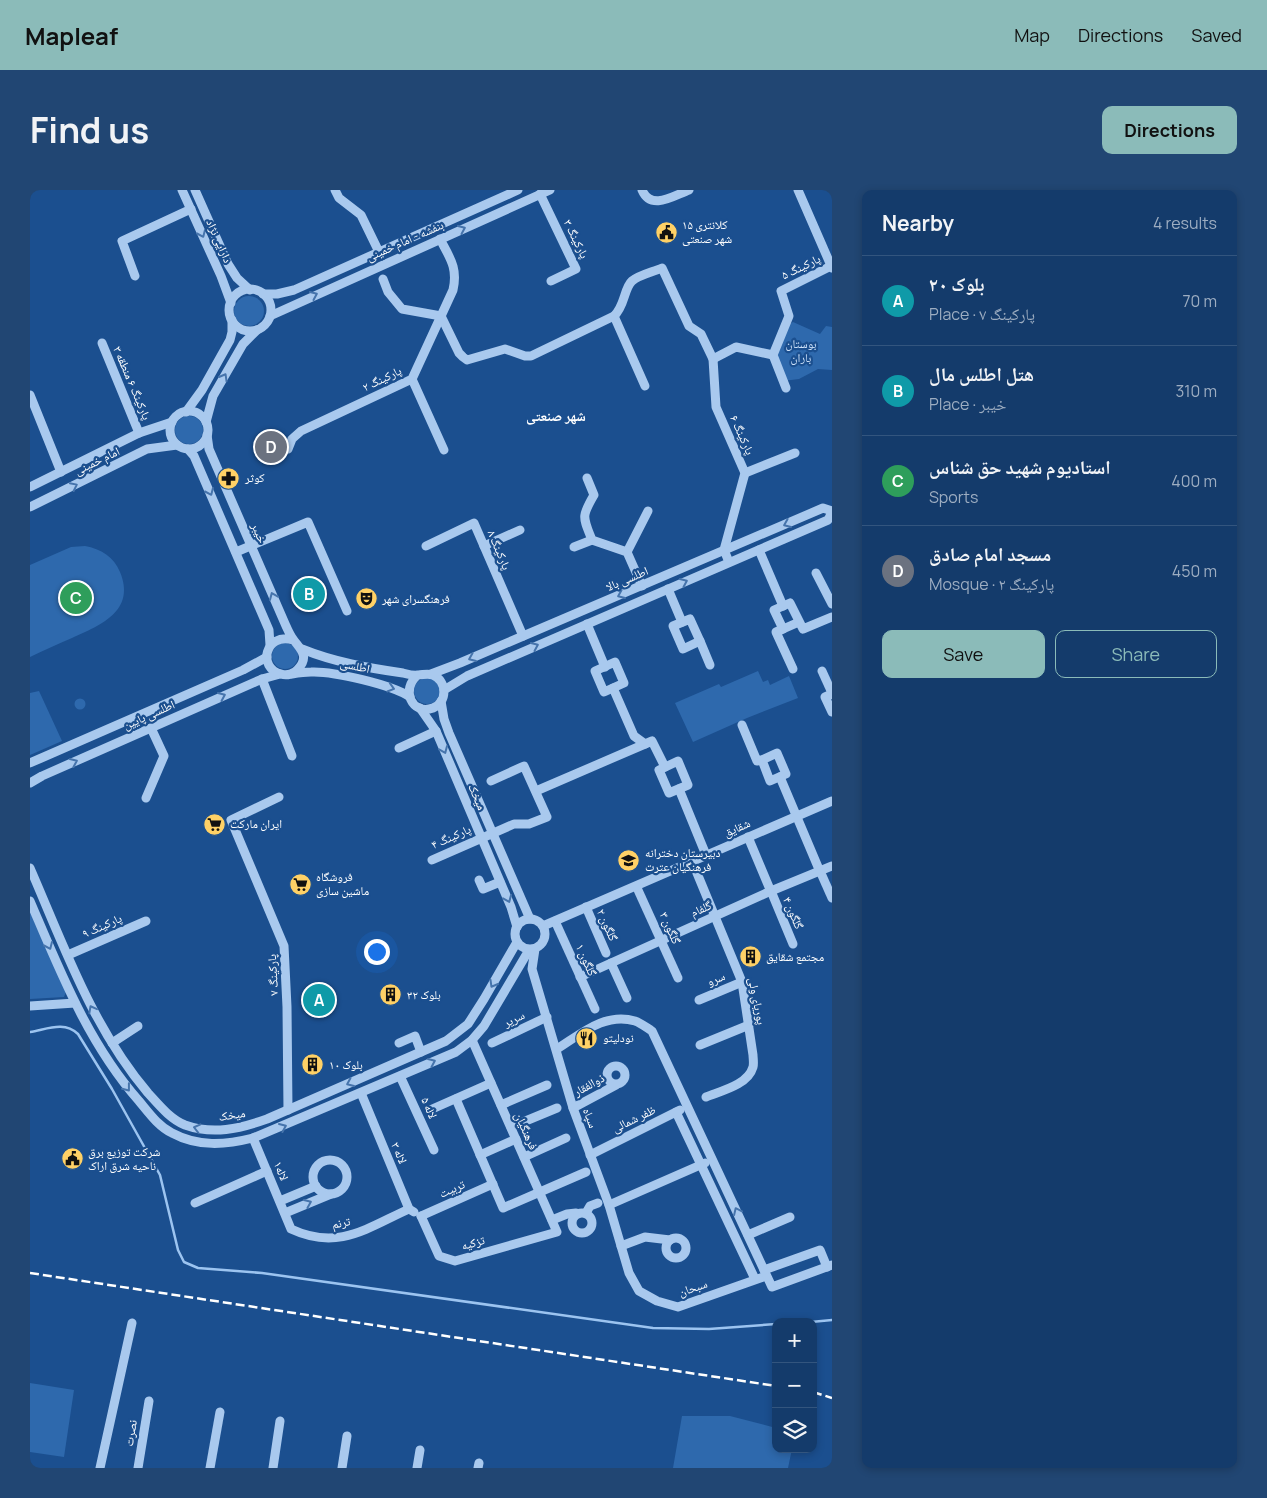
<!DOCTYPE html>
<html lang="en">
<head>
<meta charset="utf-8">
<style>
	:root { --surface:#143b6b; --page:#214673; --text:#f1f3f6; --muted:#9dadc1; --line:#33557e; --accent:#8bbbb9 }
	body { margin:0; font-family:Manrope,"Noto Naskh Arabic",sans-serif; background:var(--page); color:var(--text) }
	.controls { position:absolute; right:15px; bottom:15px; display:grid; overflow:hidden; border-radius:10px; box-shadow:0 2px 8px #0003 }
	.controls button { width:45px; height:45px; display:grid; place-items:center; padding:0; border:0; border-bottom:1px solid var(--line); background:var(--surface); color:var(--text); font:25px sans-serif }
	.you { position:absolute; left:346px; top:761px; width:18px; height:18px; margin:-12px; border:4px solid #fff; border-radius:50%; background:#1a73e8; box-shadow:0 0 0 8px #1a73e833 }
	.badge { display:grid; place-items:center; width:32px; height:32px; border-radius:50%; background:var(--accent); color:#fff; font-size:16px; font-weight:700 }
	.pin { position:absolute; translate:-50% -50%; border:2px solid #fff; box-shadow:0 1px 5px #0006 }
	.list { margin:0; padding:0; list-style:none }
	h2 { display:flex; justify-content:space-between; align-items:center; height:65px; margin:0; padding:0 20px; font-size:21px }
	h2 small { font-size:16px; font-weight:400; color:var(--muted) }
	.list li { display:grid; grid-template-columns:32px 1fr auto; gap:15px; align-items:center; box-sizing:border-box; height:90px; padding:0 20px; border-top:1px solid var(--line) }
	.list b { display:block; font-size:19px; white-space:nowrap }
	.list p { margin:0; font-size:16px; white-space:nowrap; color:var(--muted) }
	.list em { font-size:16px; font-style:normal; color:var(--muted) }
	.actions { display:flex; gap:10px; padding:15px 20px }
	.actions a { flex:1; padding:11px 0; border:1px solid var(--accent); border-radius:10px; text-align:center; font-size:18px; color:var(--accent) }
	.actions .main { background:var(--accent); color:#111 }
	.icon { flex:none; width:28px; height:28px; fill:none; stroke:currentColor; stroke-width:2; stroke-linecap:round; stroke-linejoin:round }
	.map { position:relative; flex:none; width:802px; height:1278px; overflow:hidden; border-radius:10px }
	header { display:flex; align-items:center; gap:30px; box-sizing:border-box; height:70px; padding:0 25px; background:var(--accent); color:#111 }
	header strong { font-size:24px }
	nav { display:flex; gap:28px; margin-inline-start:auto; font-size:18px }
	.intro { display:flex; align-items:center; justify-content:space-between; box-sizing:border-box; height:120px; padding:0 30px }
	h1 { margin:0; font-size:35px }
	.button { padding:12px 22px; border-radius:10px; background:var(--accent); color:#111; font-size:18px; font-weight:700 }
	main { display:flex; gap:30px; padding:0 30px }
	aside { flex:1; background:var(--surface); border-radius:10px; box-shadow:0 2px 8px #0003 }
	.map>svg:first-child { display:block }
	.green { fill:#2e69ad }
	.lines { fill:none; stroke-linecap:round; stroke-linejoin:round }
	.stream { stroke:#9cc4f0; stroke-width:2.5 }
	.minor { stroke:#a9c9ee; stroke-width:9 }
	.rail { stroke:#fff; stroke-width:2.5; stroke-dasharray:9 4; stroke-linecap:butt }
	.oneway { stroke:#4674ac }
	.labels { text-anchor:middle; stroke-width:4.5; stroke-linejoin:round; paint-order:stroke }
	.poi-label { font-size:12px; fill:#fff; stroke:#1b4f8f; text-anchor:start }
	.street-label { font-size:12px; fill:#fff; stroke:#1b4f8f }
	.park-label { font-size:12px; fill:#cfe3fa; stroke:#1b4f8f }
	.neighbourhood-label { font-size:14px; font-weight:bold; fill:#fff; stroke:#1b4f8f }
</style>
</head>
<body>
<header>
<strong>Mapleaf</strong>
<nav><a>Map</a><a>Directions</a><a>Saved</a></nav>
</header>
<div class="intro"><h1>Find us</h1><a class="button">Directions</a></div>
<main>
<div class="map">
<svg width="802" height="1278" viewBox="0 0 802 1278">
	<rect width="100%" height="100%" fill="#1b4f8f"/>
	<g class="green">
		<circle cx="219" cy="121" r="15"/>
		<path d="M763,132L790,144L796,136L802,137V180L788,179L769,189L753,191C746,172 742,143 763,132Z"/>
		<circle cx="159" cy="240" r="14"/>
		<path d="M55,356C71,359 84,367 90,382C106,421 71,435 42,448C28,454 14,460 0,467V375L41,357Z"/>
		<circle cx="255" cy="466" r="13"/>
		<path d="M728,481L733,492L738,490L740,495L759,486L768,508L717,528L663,552L645,513L689,494L691,497Z"/>
		<circle cx="397" cy="501" r="13"/>
		<path d="M9,501L32,551L0,565V503Z"/>
		<circle cx="50" cy="514" r="5.5"/>
		<path d="M0,722L36,802L34,807L0,809Z"/>
		<path d="M0,1193L44,1200L34,1267L0,1262Z"/>
		<path d="M652,1226H700L746,1238V1259H762L758,1278H643Z"/>
	</g>
	<g class="lines">
		<g class="stream">
			<path d="M0,842C18,839 34,831 48,844L82,899L130,985L148,1060L154,1072L168,1078L232,1083L623,1138L679,1139L746,1134"/>
			<path d="M781,1132L802,1130"/>
		</g>
		<g class="minor">
			<path d="M152,0L191,86L201,113"/>
			<path d="M165,0L198,74L207,88L220,100"/>
			<path d="M305,0L309,8L331,25L349,62"/>
			<path d="M612,0C621,21 643,6 659,0"/>
			<path d="M768,0L802,78"/>
			<path d="M510,4L546,79L521,91"/>
			<path d="M105,86L92,51L161,19"/>
			<path d="M353,89L358,102L372,119L411,126L429,163L433,167L437,170L475,159L495,166H501L584,126C595,116 594,98 602,91C609,85 623,82 632,78L659,136L671,144L683,169L686,217L715,283L694,360L699,372"/>
			<circle cx="220" cy="120" r="21"/>
			<path d="M233,104H247L264,100L488,0"/>
			<path d="M240,126L520,0"/>
			<path d="M584,126L615,196"/>
			<path d="M72,153L109,243"/>
			<path d="M683,169L706,157L743,165"/>
			<path d="M382,189L414,260"/>
			<path d="M756,198L743,165L759,126L751,101L801,76"/>
			<path d="M0,205L31,282"/>
			<circle cx="159" cy="240" r="19"/>
			<path d="M156,222L172,200L200,150L202,142V130"/>
			<path d="M176,232L183,206L213,154L227,140"/>
			<path d="M177,245L179,259L256,436C258,440 260,445 263,449C270,459 280,466 268,479C264,484 257,486 251,484C227,478 235,442 263,450"/>
			<path d="M158,259L164,266L239,440L240,455"/>
			<path d="M258,259L262,249L271,241L382,189L423,100C428,78 420,68 410,49"/>
			<path d="M715,283L765,263"/>
			<path d="M557,288L564,305C551,327 553,327 562,350L597,362L612,396"/>
			<path d="M0,297L109,243L142,232"/>
			<path d="M0,317L117,259L147,255"/>
			<path d="M396,356L444,333L493,446"/>
			<path d="M454,356L490,340"/>
			<path d="M544,357L562,350"/>
			<path d="M729,360L753,416"/>
			<path d="M206,362L278,332L317,421"/>
			<path d="M597,362L618,321"/>
			<path d="M786,383L802,414"/>
			<path d="M638,399L652,432"/>
			<path d="M660,429L670,451L653,459L643,436Z"/>
			<path d="M769,432L753,439L744,420L760,413L773,439L802,427"/>
			<path d="M557,434L575,477"/>
			<path d="M753,439L746,442L763,479"/>
			<path d="M670,451L680,475"/>
			<path d="M272,459C304,472 338,478 373,483C377,484 383,486 388,485C393,485 397,483 403,485C417,491 418,512 403,518C382,526 370,499 388,485"/>
			<path d="M585,472L594,493L574,502L565,481Z"/>
			<path d="M792,481L802,503"/>
			<path d="M262,484C268,483 275,482 281,482C303,481 363,495 380,507"/>
			<path d="M401,484L430,473L793,318L802,321"/>
			<path d="M232,489L262,566"/>
			<path d="M583,498L604,546L615,554"/>
			<path d="M414,500L437,486L798,330L802,322"/>
			<path d="M802,504L795,507L802,522"/>
			<path d="M411,511L414,529L419,543L500,729"/>
			<path d="M390,518L406,541L481,717L487,737"/>
			<path d="M712,535L727,571L732,570"/>
			<path d="M369,558L406,541"/>
			<path d="M747,563L756,584L740,591L732,570Z"/>
			<path d="M648,571L658,595L639,603L629,580Z"/>
			<path d="M0,573L213,480L237,467"/>
			<path d="M750,587L788,677"/>
			<path d="M0,593L12,586L232,489L250,484"/>
			<path d="M649,599L676,665"/>
			<path d="M506,601L622,551L635,577"/>
			<path d="M249,607L201,630L254,756L257,817L258,920"/>
			<path d="M116,608L134,566L121,538"/>
			<path d="M718,647L739,697"/>
			<path d="M402,670L484,634H499L517,627L494,576L461,591"/>
			<path d="M662,671L712,792L723,865C723,868 724,873 723,877C718,895 691,901 676,907"/>
			<path d="M0,678C34,756 62,837 118,903C129,915 140,929 155,935C183,945 209,939 237,929L416,851L438,834L454,809L487,752"/>
			<path d="M790,681L802,708"/>
			<path d="M449,690L453,699L470,692"/>
			<path d="M608,700L648,788"/>
			<path d="M741,701L763,754"/>
			<path d="M0,711C30,781 58,853 109,911C119,923 128,936 142,943C168,957 195,955 223,948L426,862L442,850L454,836L499,760"/>
			<path d="M556,717L576,763"/>
			<circle cx="500" cy="744" r="15"/>
			<path d="M525,731L565,819"/>
			<path d="M513,736L802,611"/>
			<path d="M505,759L502,779L543,918L579,1015L599,1083L609,1101L627,1111L648,1117L736,1086"/>
			<path d="M38,765L116,731"/>
			<path d="M581,773L597,808"/>
			<path d="M550,787L741,701L802,676"/>
			<path d="M669,810L712,792"/>
			<path d="M0,816L45,813"/>
			<path d="M82,853L108,836"/>
			<path d="M369,853L385,846L391,862"/>
			<path d="M462,853L517,827"/>
			<path d="M670,855L719,835"/>
			<path d="M527,859C551,844 575,822 605,831C611,833 617,838 622,841L742,1097L802,1075"/>
			<circle cx="586" cy="885" r="9"/>
			<path d="M370,886L404,960"/>
			<path d="M331,903L379,1019L384,1022"/>
			<path d="M426,909L473,1018L556,982"/>
			<path d="M471,915L517,895"/>
			<path d="M543,918L586,895"/>
			<path d="M400,920L461,893"/>
			<path d="M646,922L725,1089"/>
			<path d="M481,937L527,918"/>
			<path d="M223,948L261,1039C308,1061 337,1038 379,1019"/>
			<path d="M450,965L486,949"/>
			<path d="M560,965L650,920"/>
			<path d="M494,967L536,948"/>
			<circle cx="300" cy="987" r="17"/>
			<path d="M250,1011L286,996"/>
			<path d="M165,1013L237,981"/>
			<path d="M579,1015L675,973"/>
			<circle cx="552" cy="1033" r="10"/>
			<path d="M255,1023L301,1004"/>
			<path d="M556,1023L560,1016L568,1013"/>
			<path d="M391,1026L409,1066L425,1071L527,1042L442,850"/>
			<path d="M391,1026L463,994"/>
			<path d="M522,1030L537,1024L546,1023"/>
			<path d="M718,1045L760,1027"/>
			<circle cx="646" cy="1058" r="10"/>
			<path d="M591,1056L615,1047L640,1050"/>
			<path d="M734,1080L790,1060L797,1077"/>
			<path d="M70,1278L102,1133"/>
			<path d="M108,1278L119,1211"/>
			<path d="M180,1278L190,1222"/>
			<path d="M243,1278L250,1231"/>
			<path d="M312,1278L317,1246"/>
			<path d="M387,1278L390,1260"/>
			<path d="M448,1278L449,1273"/>
		</g>
		<g class="rail">
			<path d="M0,1083L746,1196"/>
			<path d="M783,1202L802,1208"/>
		</g>
	</g>
	<defs><path id="oneway-chevron" d="M-2-3.5L2.5 0L-2 3.5" fill="none" stroke-width="1.6" stroke-linecap="round" stroke-linejoin="round" transform="scale(1.25)"/></defs>
	<g class="oneway">
		<use href="#oneway-chevron" transform="translate(432 39) rotate(-24)"/>
		<use href="#oneway-chevron" transform="translate(172 44) rotate(66)"/>
		<use href="#oneway-chevron" transform="translate(284 105) rotate(-24)"/>
		<use href="#oneway-chevron" transform="translate(194 187) rotate(-60)"/>
		<use href="#oneway-chevron" transform="translate(44 296) rotate(-26)"/>
		<use href="#oneway-chevron" transform="translate(180 302) rotate(66)"/>
		<use href="#oneway-chevron" transform="translate(757 334) rotate(157)"/>
		<use href="#oneway-chevron" transform="translate(654 392) rotate(-24)"/>
		<use href="#oneway-chevron" transform="translate(591 405) rotate(157)"/>
		<use href="#oneway-chevron" transform="translate(243 406) rotate(-113)"/>
		<use href="#oneway-chevron" transform="translate(505 456) rotate(-24)"/>
		<use href="#oneway-chevron" transform="translate(442 468) rotate(157)"/>
		<use href="#oneway-chevron" transform="translate(361 498) rotate(17)"/>
		<use href="#oneway-chevron" transform="translate(192 506) rotate(-24)"/>
		<use href="#oneway-chevron" transform="translate(414 560) rotate(67)"/>
		<use href="#oneway-chevron" transform="translate(44 572) rotate(-24)"/>
		<use href="#oneway-chevron" transform="translate(478 709) rotate(67)"/>
		<use href="#oneway-chevron" transform="translate(19 756) rotate(66)"/>
		<use href="#oneway-chevron" transform="translate(463 794) rotate(120)"/>
		<use href="#oneway-chevron" transform="translate(62 819) rotate(-118)"/>
		<use href="#oneway-chevron" transform="translate(402 872) rotate(-24)"/>
		<use href="#oneway-chevron" transform="translate(320 893) rotate(156)"/>
		<use href="#oneway-chevron" transform="translate(97 898) rotate(52)"/>
		<use href="#oneway-chevron" transform="translate(253 937) rotate(-23)"/>
		<use href="#oneway-chevron" transform="translate(167 938) rotate(-166)"/>
		<use href="#oneway-chevron" transform="translate(278 1013) rotate(-23)"/>
		<use href="#oneway-chevron" transform="translate(707 1021) rotate(-115)"/>
	</g>
	<defs>
		<symbol id="civic-disc" viewBox="-11 -11 22 22"><circle r="9.5" fill="#ffd166" stroke="#1b4f8f"/><path d="M-.6-6.5H3V-4.5H.6V-3L4-1V1h2V6H-6V1h2V-1L-.6-3ZM-1.2 2.5V6h2.4V2.5Z" fill="#111"/></symbol>
		<symbol id="pharmacy-disc" viewBox="-11 -11 22 22"><circle r="9.5" fill="#ffd166" stroke="#1b4f8f"/><path d="M-2-6h4v4h4v4h-4v4h-4v-4h-4v-4h4Z" fill="#111"/></symbol>
		<symbol id="theatre-disc" viewBox="-11 -11 22 22"><circle r="9.5" fill="#ffd166" stroke="#1b4f8f"/><path d="M-5-5.5Q0-4 5-5.5V0Q5 5 0 6Q-5 5-5 0ZM-3.3-2.5H-1v1.5H-3.3ZM1-2.5H3.3v1.5H1ZM-2.8 1Q0 5.5 2.8 1Z" fill="#111"/></symbol>
		<symbol id="supermarket-disc" viewBox="-11 -11 22 22"><circle r="9.5" fill="#ffd166" stroke="#1b4f8f"/><path d="M-6-5.5h2.5l.6 2H6L4.5 2H-2.5L-4.4-4H-6ZM-1.5 3.2a1.3 1.3 0 1 0 .1 0ZM3 3.2a1.3 1.3 0 1 0 .1 0Z" fill="#111"/></symbol>
		<symbol id="school-disc" viewBox="-11 -11 22 22"><circle r="9.5" fill="#ffd166" stroke="#1b4f8f"/><path d="M0-5L7-2L0 1L-7-2ZM-4 1L0 2.5L4 1V4Q0 6-4 4Z" fill="#111"/></symbol>
		<symbol id="building-disc" viewBox="-11 -11 22 22"><circle r="9.5" fill="#ffd166" stroke="#1b4f8f"/><path d="M-4-6H4V6H1V3H-1V6H-4ZM-2.5-4.3h1.7v1.8h-1.7ZM.8-4.3h1.7v1.8H.8ZM-2.5-1h1.7V.8h-1.7ZM.8-1h1.7V.8H.8Z" fill="#111"/></symbol>
		<symbol id="restaurant-disc" viewBox="-11 -11 22 22"><circle r="9.5" fill="#ffd166" stroke="#1b4f8f"/><path d="M-5-6h1v4h1v-4h1v4h1v-4h1v5L-1.5 .5V6h-2V.5L-5-1ZM5-6V6H3V1.5H1.5Q1.5-4 5-6Z" fill="#111"/></symbol>
	</defs>
	<g fill-rule="evenodd">
		<use href="#civic-disc" x="624" y="30" width="25" height="25"/>
		<use href="#pharmacy-disc" x="186" y="276" width="25" height="25"/>
		<use href="#theatre-disc" x="324" y="396" width="25" height="25"/>
		<use href="#supermarket-disc" x="172" y="622" width="25" height="25"/>
		<use href="#school-disc" x="586" y="658" width="25" height="25"/>
		<use href="#supermarket-disc" x="258" y="682" width="25" height="25"/>
		<use href="#building-disc" x="708" y="754" width="25" height="25"/>
		<use href="#building-disc" x="348" y="792" width="25" height="25"/>
		<use href="#restaurant-disc" x="544" y="836" width="25" height="25"/>
		<use href="#building-disc" x="270" y="862" width="25" height="25"/>
		<use href="#civic-disc" x="30" y="956" width="25" height="25"/>
	</g>
	<g class="labels">
		<g class="poi-label">
			<text x="652" y="39">کلانتری ۱۵<tspan x="652" dy="14">شهر صنعتی</tspan></text>
			<text x="215" y="292">کوثر</text>
			<text x="352" y="413">فرهنگسرای شهر</text>
			<text x="200" y="638">ایران مارکت</text>
			<text x="615" y="667">دبیرستان دخترانه<tspan x="615" dy="14">فرهنگیان عترت</tspan></text>
			<text x="286" y="691">فروشگاه<tspan x="286" dy="14">ماشین سازی</tspan></text>
			<text x="736" y="771">مجتمع شقایق</text>
			<text x="377" y="809">بلوک ۳۲</text>
			<text x="573" y="852">نودلیتو</text>
			<text x="299" y="879">بلوک ۱۰</text>
			<text x="58" y="966">شرکت توزیع برق<tspan x="58" dy="14">ناحیه شرق اراک</tspan></text>
		</g>
		<g class="street-label">
			<text transform="translate(546 49) rotate(64)" y="4">پارکینگ ۳</text>
			<text transform="translate(189 51) rotate(66)" y="4">دارایی نژاد</text>
			<text transform="translate(375 51) rotate(-24)" y="4">بنفشه - امام خمینی</text>
			<text transform="translate(771 77) rotate(-26)" y="4">پارکینگ ۵</text>
			<text transform="translate(352 189) rotate(-26)" y="4">پارکینگ ۲</text>
			<text transform="translate(102 193) rotate(67)" y="4">پارکینگ ۶ منطقه ۳</text>
			<text transform="translate(712 245) rotate(66)" y="4">پارکینگ ۶</text>
			<text transform="translate(67 271) rotate(-26)" y="4">امام خمینی</text>
			<text transform="translate(229 343) rotate(67)" y="4">خیبر</text>
			<text transform="translate(469 360) rotate(67)" y="4">پارکینگ ۸</text>
			<text transform="translate(597 389) rotate(-23)" y="4">اطلسی بالا</text>
			<text transform="translate(325 476) rotate(12)" y="4">اطلسی</text>
			<text transform="translate(119 525) rotate(-24)" y="4">اطلسی پایین</text>
			<text transform="translate(447 607) rotate(67)" y="4">میخک</text>
			<text transform="translate(707 638) rotate(-24)" y="4">شقایق</text>
			<text transform="translate(421 647) rotate(-24)" y="4">پارکینگ ۴</text>
			<text transform="translate(671 719) rotate(-24)" y="4">گلفام</text>
			<text transform="translate(763 723) rotate(67)" y="4">گلگون ۴</text>
			<text transform="translate(577 735) rotate(66)" y="4">گلگون ۲</text>
			<text transform="translate(72 736) rotate(-24)" y="4">پارکینگ ۹</text>
			<text transform="translate(640 738) rotate(66)" y="4">گلگون ۳</text>
			<text transform="translate(556 770) rotate(66)" y="4">گلگون ۱</text>
			<text transform="translate(243 785) rotate(-93)" y="4">پارکینگ ۷</text>
			<text transform="translate(686 789) rotate(-23)" y="4">سرو</text>
			<text transform="translate(727 811) rotate(79)" y="4">پوریای ولی</text>
			<text transform="translate(484 829) rotate(-26)" y="4">سریر</text>
			<text transform="translate(559 895) rotate(-29)" y="4">ذوالفقار</text>
			<text transform="translate(399 918) rotate(66)" y="4">لاله ۵</text>
			<text transform="translate(202 925) rotate(-9)" y="4">میخک</text>
			<text transform="translate(560 928) rotate(70)" y="4">سپاه</text>
			<text transform="translate(604 929) rotate(-26)" y="4">ظفر شمالی</text>
			<text transform="translate(496 941) rotate(66)" y="4">فرهنگیان</text>
			<text transform="translate(369 963) rotate(67)" y="4">لاله ۳</text>
			<text transform="translate(251 981) rotate(67)" y="4">لاله۱</text>
			<text transform="translate(422 999) rotate(-24)" y="4">تربیت</text>
			<text transform="translate(311 1033) rotate(-12)" y="4">ترنم</text>
			<text transform="translate(443 1053) rotate(-16)" y="4">تزکیه</text>
			<text transform="translate(663 1098) rotate(-19)" y="4">سبحان</text>
			<text transform="translate(101 1243) rotate(-81)" y="4">نصرت</text>
		</g>
		<g class="park-label">
			<text x="771" y="158">بوستان<tspan x="771" dy="14">باران</tspan></text>
		</g>
		<g class="neighbourhood-label">
			<text x="526" y="231">شهر صنعتی</text>
		</g>
	</g>
</svg>
<div class="controls">
<button>+</button>
<button>−</button>
<button><svg class="icon" aria-label="layers" viewBox="0 0 24 24"><path d="M12 4l9 5-9 5-9-5zM3 14l9 5 9-5"/></svg></button>
</div>
<div class="you"></div>
<div class="pin badge" style="left:289px;top:810px;background:#0f9aa8">A</div>
<div class="pin badge" style="left:279px;top:404px;background:#0f9aa8">B</div>
<div class="pin badge" style="left:46px;top:408px;background:#2e9e5b">C</div>
<div class="pin badge" style="left:241px;top:257px;background:#6b7280">D</div>
</div>
<aside>
<h2>Nearby<small>4 results</small></h2>
<ul class="list">
<li><span class="badge" style="background:#0f9aa8">A</span><div><b>بلوک ۲۰</b><p>Place · پارکینگ ۷</p></div><em>70 m</em></li>
<li><span class="badge" style="background:#0f9aa8">B</span><div><b>هتل اطلس مال</b><p>Place · خیبر</p></div><em>310 m</em></li>
<li><span class="badge" style="background:#2e9e5b">C</span><div><b>استادیوم شهید حق شناس</b><p>Sports</p></div><em>400 m</em></li>
<li><span class="badge" style="background:#6b7280">D</span><div><b>مسجد امام صادق</b><p>Mosque · پارکینگ ۲</p></div><em>450 m</em></li>
</ul>
<div class="actions"><a class="main">Save</a><a>Share</a></div>
</aside>
</main>
</body>
</html>
